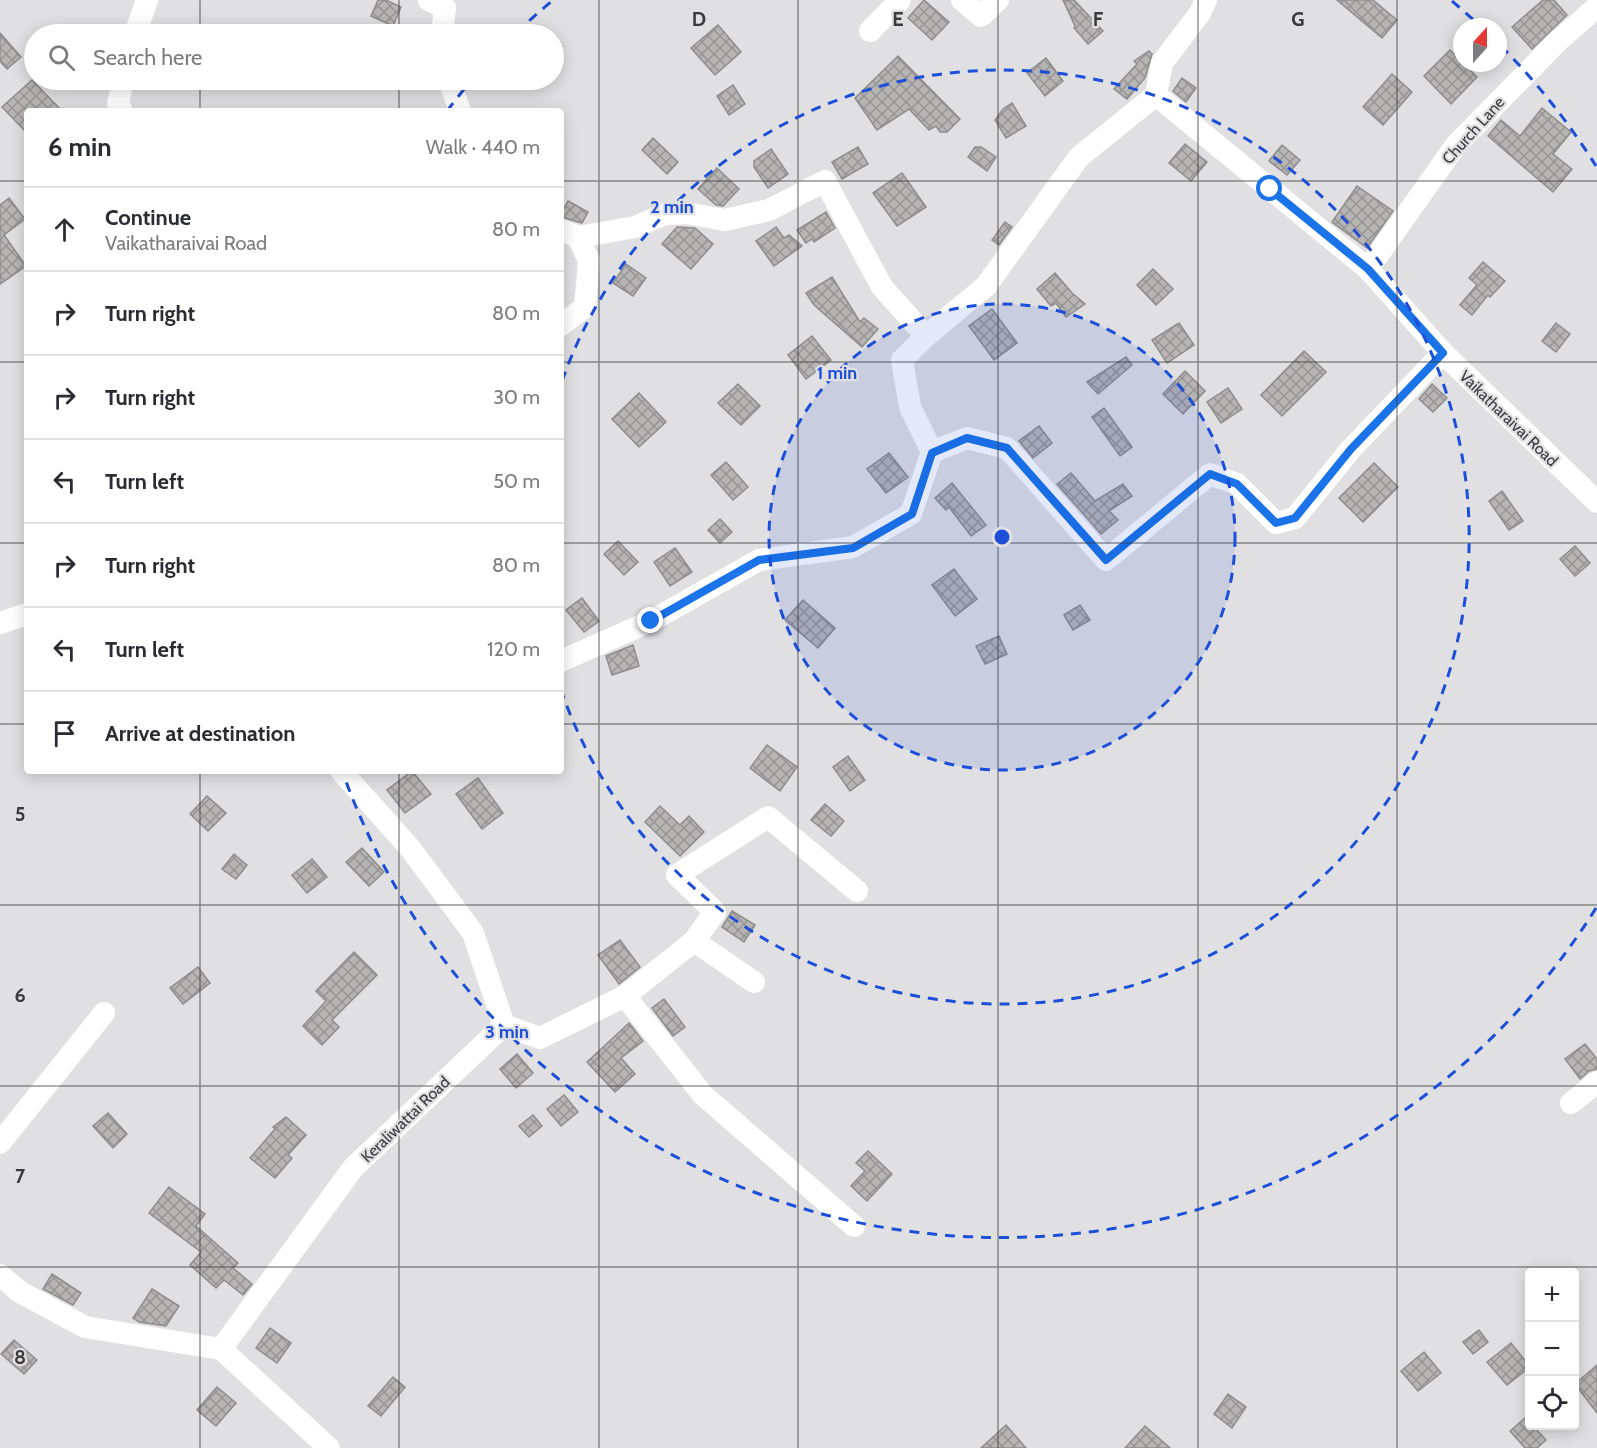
<!DOCTYPE html>
<html lang="en">
<head>
<meta charset="utf-8">
<style>
	:root { --surface:#fff; --page:#f2f2f3; --text:#2b2b33; --muted:#7c7c81; --line:#e1e1e2 }
	body { margin:0; font-family:Cabin,sans-serif; background:var(--page); color:var(--text) }
	.controls { position:absolute; right:18px; bottom:18px; display:grid; overflow:hidden; border-radius:6px; box-shadow:0 3px 15px #0003 }
	.controls button { width:54px; height:54px; display:grid; place-items:center; padding:0; border:0; border-bottom:2px solid var(--line); background:var(--surface); color:var(--text); font:30px sans-serif }
	.compass { position:absolute; left:1453px; top:18px; width:54px; height:54px; border-radius:50%; background:var(--surface); box-shadow:0 3px 15px #0003; rotate:21deg }
	.stop { position:absolute; width:18px; height:18px; margin:-14px; border:4px solid #1a73e8; border-radius:50%; background:#fff }
	.stop.end { background:#1a73e8; border-color:#fff; box-shadow:0 2px 6px #0008 }
	.list { margin:0; padding:0; list-style:none }
	h2 { display:flex; justify-content:space-between; align-items:center; height:78px; margin:0; padding:0 24px; font-size:26px }
	h2 small { font-size:20px; font-weight:400; color:var(--muted) }
	.list li { display:grid; grid-template-columns:39px 1fr auto; gap:18px; align-items:center; box-sizing:border-box; height:84px; padding:0 24px; border-top:2px solid var(--line) }
	.list b { display:block; font-size:22px; white-space:nowrap }
	.list p { margin:0; font-size:20px; white-space:nowrap; color:var(--muted) }
	.list em { font-size:20px; font-style:normal; color:var(--muted) }
	.icon { flex:none; width:33px; height:33px; fill:none; stroke:currentColor; stroke-width:2; stroke-linecap:round; stroke-linejoin:round }
	.map { position:relative; flex:none; width:1597px; height:1448px; overflow:hidden }
	.search { position:absolute; background:var(--surface); box-shadow:0 3px 15px #0003; left:24px; top:24px; width:540px; height:66px; display:flex; align-items:center; gap:15px; box-sizing:border-box; padding:0 21px; border-radius:33px; color:var(--muted); font-size:22px }
	.panel { position:absolute; background:var(--surface); box-shadow:0 3px 15px #0003; left:24px; top:108px; width:540px; height:666px; border-radius:6px }
	.map>svg:first-child { display:block }
	.building { fill:url(#building-cross-hatch); stroke:#8e8d8c; stroke-width:1.5 }
	.lines { fill:none; stroke-linecap:round; stroke-linejoin:round }
	.minor { stroke:#fff; stroke-width:22 }
	.route { stroke:#1a73e8; stroke-width:8 }
	.grid { fill:none; stroke:#3a3a3b; stroke-width:1.5; stroke-opacity:0.55 }
	.ring { fill:none; stroke:#1d4ed8; stroke-width:3; stroke-dasharray:10 8 }
	.labels { text-anchor:middle; stroke-width:4.5; stroke-linejoin:round; paint-order:stroke }
	.street-label { font-size:16px; fill:#3a3a3b; stroke:#e0e0e2 }
	.grid-label { font-size:20px; text-anchor:middle; font-weight:bold; fill:#3a3a3b; stroke:#e0e0e2; stroke-width:4.5; stroke-linejoin:round; paint-order:stroke }
	.centre { fill:#1d4ed8; stroke:#e0e0e2; stroke-width:3 }
	.ring-label { font-size:18px; text-anchor:middle; font-weight:bold; fill:#1d4ed8; stroke:#e0e0e2; stroke-width:4.5; stroke-linejoin:round; paint-order:stroke }
</style>
</head>
<body>
<div class="map">
<svg width="1597" height="1448" viewBox="0 0 1597 1448">
	<defs>
		<pattern id="building-cross-hatch" width="8" height="8" patternUnits="userSpaceOnUse" patternTransform="scale(1.5)"><rect width="8" height="8" fill="#b7b5b4"/><path d="M0 0l8 8M0 8l8-8" fill="none" stroke="#969494"/></pattern>
	</defs>
	<rect width="100%" height="100%" fill="#e0e0e2"/>
	<g class="building">
		<path d="M378,0H386L401,7L393,26L371,16Z"/>
		<path d="M924,0L949,22L932,40L908,18Z"/>
		<path d="M1063,0H1074L1103,31L1088,44L1074,28L1075,26Z"/>
		<path d="M1337,0H1373L1397,20L1382,38Z"/>
		<path d="M1543,0H1554L1567,15L1532,49L1512,27Z"/>
		<path d="M718,25L741,52L715,75L691,48Z"/>
		<path d="M0,33L21,57L7,69L0,61Z"/>
		<path d="M1450,50L1477,77L1451,104L1424,76Z"/>
		<path d="M1149,51L1152,54L1145,78L1127,99L1114,89L1137,64L1134,61Z"/>
		<path d="M898,56L960,119L947,132H940L936,126L929,130L909,109L877,130L855,98Z"/>
		<path d="M1046,58L1063,81L1045,96L1027,73Z"/>
		<path d="M1392,74L1412,92L1383,125L1363,107Z"/>
		<path d="M1182,78L1196,88L1186,102L1173,91Z"/>
		<path d="M32,80L62,111H27V133L2,107Z"/>
		<path d="M733,85L745,104L729,115L717,96Z"/>
		<path d="M1012,103L1026,126L1006,138L995,120L1003,109Z"/>
		<path d="M1542,108L1571,132L1553,154L1572,169L1553,192L1488,136L1501,120L1520,136Z"/>
		<path d="M653,138L678,162L667,174L642,150Z"/>
		<path d="M1185,144L1207,162L1191,181L1169,163Z"/>
		<path d="M1282,145L1300,160L1287,175L1269,161Z"/>
		<path d="M858,147L868,164L842,179L832,162Z"/>
		<path d="M975,147H981L996,157L987,171L968,157Z"/>
		<path d="M771,149L788,174L768,188L754,167V161Z"/>
		<path d="M717,168L739,189L723,206L716,205L698,189Z"/>
		<path d="M902,173L926,207L897,226L873,193Z"/>
		<path d="M1357,186L1393,211L1367,248L1332,222Z"/>
		<path d="M9,198L25,219L4,235L26,266L0,284V205Z"/>
		<path d="M568,201L588,212L582,223L561,217V213Z"/>
		<path d="M826,212L835,228L814,242L812,239L806,243L797,230Z"/>
		<path d="M1005,222L1012,227L999,245L992,240Z"/>
		<path d="M677,227L695,228L713,244L691,269L662,244Z"/>
		<path d="M776,227L784,238L789,235L802,246L774,266L756,241Z"/>
		<path d="M1483,262L1505,281L1490,297L1488,295L1472,315L1460,305L1477,285L1469,278Z"/>
		<path d="M626,264L646,278L633,296L613,283Z"/>
		<path d="M1153,269L1173,289L1156,305L1137,285Z"/>
		<path d="M1055,273L1072,293L1085,304L1066,317L1056,303L1051,306L1037,289Z"/>
		<path d="M832,277L860,322L864,318L878,329L862,347L814,305L806,293Z"/>
		<path d="M992,309L1017,343L994,360L969,326Z"/>
		<path d="M1179,323L1194,345L1167,363L1152,340Z"/>
		<path d="M1556,323L1570,334L1556,352L1542,341Z"/>
		<path d="M812,336L831,360L806,379L788,355Z"/>
		<path d="M1304,351L1326,372L1282,416L1261,395Z"/>
		<path d="M1126,357L1132,365L1098,394L1087,382Z"/>
		<path d="M1185,371L1205,391L1183,414L1163,394Z"/>
		<path d="M738,384L760,406L741,425L718,403Z"/>
		<path d="M1432,384L1447,398L1433,412L1419,399Z"/>
		<path d="M1228,388L1242,409L1221,423L1207,402Z"/>
		<path d="M639,393L666,422L639,447L612,419Z"/>
		<path d="M1104,408L1132,447L1120,456L1092,417Z"/>
		<path d="M1039,426L1052,443L1033,458L1019,441Z"/>
		<path d="M889,453L908,477L886,493L867,469Z"/>
		<path d="M726,462L748,487L733,500L711,475Z"/>
		<path d="M1374,463L1398,487L1363,522L1339,498Z"/>
		<path d="M1071,473L1095,501L1123,484L1132,496L1109,511L1118,520L1101,534L1057,484Z"/>
		<path d="M952,483L986,525L971,536L949,507L946,510L935,498Z"/>
		<path d="M1502,491L1523,521L1509,530L1489,501Z"/>
		<path d="M720,519L732,532L720,543L708,530Z"/>
		<path d="M618,541L638,562L624,575L604,554Z"/>
		<path d="M1575,546L1590,563L1575,576L1560,559Z"/>
		<path d="M675,548L692,572L670,586L654,562Z"/>
		<path d="M954,569L977,599L955,616L932,585Z"/>
		<path d="M582,598L599,621L584,632L566,610Z"/>
		<path d="M803,600L835,628L818,648L785,620Z"/>
		<path d="M1080,605L1090,620L1073,630L1064,615Z"/>
		<path d="M999,636L1007,654L985,664L976,646Z"/>
		<path d="M633,645L639,666L612,675L606,656Z"/>
		<path d="M767,745L797,767L780,791L750,768Z"/>
		<path d="M848,756L865,780L850,791L833,767Z"/>
		<path d="M412,771L431,794L405,813L387,790Z"/>
		<path d="M478,778L503,813L482,829L456,794Z"/>
		<path d="M207,796L226,813L208,831L190,814Z"/>
		<path d="M825,804L844,821L831,836L811,820Z"/>
		<path d="M660,806L680,825L689,816L704,832L680,856L645,822Z"/>
		<path d="M362,848L384,872L369,886L346,862Z"/>
		<path d="M234,854L247,865L236,879L222,869Z"/>
		<path d="M312,859L327,877L307,893L292,875Z"/>
		<path d="M732,911L755,925L744,942L722,927Z"/>
		<path d="M620,940L640,967L619,984L598,955Z"/>
		<path d="M354,952L377,975L332,1020L339,1027L322,1045L303,1026L326,1001L316,991Z"/>
		<path d="M198,967L210,983L183,1004L170,988Z"/>
		<path d="M664,999L685,1027L673,1036L652,1008Z"/>
		<path d="M629,1023L643,1041L621,1058L635,1074L615,1092L587,1062Z"/>
		<path d="M1585,1044L1597,1059V1069L1589,1071L1580,1079L1565,1059Z"/>
		<path d="M517,1054L533,1073L516,1088L500,1069Z"/>
		<path d="M564,1095L578,1112L561,1126L547,1109Z"/>
		<path d="M108,1113L127,1134L113,1148L93,1126Z"/>
		<path d="M533,1115L542,1126L529,1137L519,1126Z"/>
		<path d="M286,1117L306,1135L288,1155L292,1158L275,1178L250,1158L275,1129L273,1127Z"/>
		<path d="M868,1151L892,1174L867,1201L851,1186L865,1171L856,1163Z"/>
		<path d="M169,1187L205,1214L196,1226L238,1263L233,1268L252,1284L243,1295L224,1280L216,1288L190,1265L201,1252L149,1213Z"/>
		<path d="M52,1274L81,1293L73,1305L43,1289Z"/>
		<path d="M152,1289L179,1306L166,1326L139,1322L133,1318Z"/>
		<path d="M270,1328L291,1343L277,1363L256,1348Z"/>
		<path d="M1479,1330L1488,1342L1473,1354L1463,1342Z"/>
		<path d="M14,1340L37,1360L24,1374L1,1354Z"/>
		<path d="M1511,1343L1530,1367L1507,1385L1487,1362Z"/>
		<path d="M1424,1352L1441,1373L1418,1391L1401,1371Z"/>
		<path d="M1597,1365V1413L1575,1384Z"/>
		<path d="M393,1377L405,1387L381,1416L368,1406Z"/>
		<path d="M217,1387L236,1403L216,1426L197,1410Z"/>
		<path d="M1228,1394L1246,1407L1232,1428L1214,1414Z"/>
		<path d="M1525,1418L1530,1425H1532L1546,1440L1537,1448H1525L1510,1431Z"/>
		<path d="M1006,1425L1026,1448H981Z"/>
		<path d="M1145,1426L1170,1448H1125Z"/>
	</g>
	<g class="lines">
		<g class="minor">
			<path d="M429,0L445,8L442,34"/>
			<path d="M962,0L981,16L998,0"/>
			<path d="M1206,0L1200,13L1162,63L1156,95L1368,269L1443,353L1597,502"/>
			<path d="M870,31L900,0"/>
			<path d="M135,34L147,0"/>
			<path d="M449,80L460,111"/>
			<path d="M122,111L118,104L123,80"/>
			<path d="M561,230L579,237L635,227L665,214L686,213L725,220L769,210L825,181L882,287L926,336"/>
			<path d="M1368,269L1456,145L1559,40L1597,7"/>
			<path d="M561,325L585,307L589,260L577,236"/>
			<path d="M932,452L967,438L1007,448L1106,560L1210,474L1237,484L1276,523L1295,518L1351,449L1443,353"/>
			<path d="M0,623L27,614"/>
			<path d="M561,661L651,621L759,560L853,547L911,514L932,452L910,407L902,360L926,336L986,286L1079,157L1156,95"/>
			<path d="M694,941L754,982"/>
			<path d="M625,996L703,1095L854,1226"/>
			<path d="M504,1025L540,1038L625,996L694,941L715,912L677,875L768,817L857,891"/>
			<path d="M1571,1103L1597,1082"/>
			<path d="M0,1143L104,1013"/>
			<path d="M0,1275L20,1292L85,1327L221,1349"/>
			<path d="M329,1448L221,1349L353,1168L504,1025L473,933L410,848L341,771"/>
		</g>
	</g>
	<g class="lines">
		<path class="route" d="M651,621L759,560L853,548L912,514L932,453L967,438L1007,448L1106,560L1210,474L1237,484L1276,523L1295,518L1351,449L1443,353L1368,269L1270,189"/>
	</g>
	<path class="grid" d="M200,0V34M399,0V34M599,0V1448M798,0V1448M998,0V1448M1198,0V1448M1397,0V1448M200,80V111M399,80V111M0,181H27M561,181H1597M0,362H27M561,362H1597M0,543H27M561,543H1597M0,724H27M561,724H1597M200,771V1448M399,771V1448M0,905H1597M0,1086H1597M0,1267H1597"/>
	<circle cx="1002" cy="537" r="233" fill="#1d4ed8" fill-opacity=".12"/>
	<g class="ring">
		<circle cx="1002" cy="537" r="233"/>
		<path d="M562 381A467 467 0 1 1 562 693"/>
		<path d="M1596 908A700 700 0 0 1 344 776M447 111A700 700 0 0 1 470 82M516 33A700 700 0 0 1 552 1M1452 1A700 700 0 0 1 1479 25M1501 46A700 700 0 0 1 1596 166"/>
	</g>
	<g class="labels">
		<g class="street-label">
			<text transform="translate(1473 130) rotate(-48)" y="6">Church Lane</text>
			<text transform="translate(1509 418) rotate(44)" y="6">Vaikatharaivai Road</text>
			<text transform="translate(405 1119) rotate(-44)" y="6">Keraliwattai Road</text>
		</g>
	</g>
	<g class="grid-label">
		<text x="699" y="26">D</text>
		<text x="898" y="26">E</text>
		<text x="1098" y="26">F</text>
		<text x="1298" y="26">G</text>
		<text x="20" y="821">5</text>
		<text x="20" y="1002">6</text>
		<text x="20" y="1183">7</text>
		<text x="20" y="1364">8</text>
	</g>
	<circle cx="1002" cy="537" r="9" class="centre"/>
	<g class="ring-label">
		<text x="672" y="213">2 min</text>
		<text x="837" y="379">1 min</text>
		<text x="507" y="1038">3 min</text>
	</g>
</svg>
<div class="controls">
<button>+</button>
<button>−</button>
<button><svg class="icon" aria-label="locate" viewBox="0 0 24 24"><circle cx="12" cy="12" r="6"/><path d="M12 2v4M12 18v4M2 12h4M18 12h4"/></svg></button>
</div>
<svg class="compass" viewBox="-18 -18 36 36"><path d="M0-13l5 13h-10z" fill="#e53935"/><path d="M0 13l5-13h-10z" fill="#7c7c81"/></svg>
<div class="stop" style="left:1270px;top:189px"></div>
<div class="stop end" style="left:651px;top:621px"></div>
<div class="search"><svg class="icon" aria-label="search" viewBox="0 0 24 24"><circle cx="10" cy="10" r="6"/><path d="M15 15l6 6"/></svg>Search here</div>
<section class="panel">
<h2>6 min<small>Walk · 440 m</small></h2>
<ul class="list">
<li><svg class="icon" aria-label="ahead" viewBox="0 0 24 24"><path d="M12 20V5M6 11l6-6 6 6"/></svg><div><b>Continue</b><p>Vaikatharaivai Road</p></div><em>80 m</em></li>
<li><svg class="icon" aria-label="right" viewBox="0 0 24 24"><path d="M7 20v-9h11M14 6l5 5-5 5"/></svg><div><b>Turn right</b></div><em>80 m</em></li>
<li><svg class="icon" aria-label="right" viewBox="0 0 24 24"><path d="M7 20v-9h11M14 6l5 5-5 5"/></svg><div><b>Turn right</b></div><em>30 m</em></li>
<li><svg class="icon" aria-label="left" viewBox="0 0 24 24"><path d="M17 20v-9H6M10 6l-5 5 5 5"/></svg><div><b>Turn left</b></div><em>50 m</em></li>
<li><svg class="icon" aria-label="right" viewBox="0 0 24 24"><path d="M7 20v-9h11M14 6l5 5-5 5"/></svg><div><b>Turn right</b></div><em>80 m</em></li>
<li><svg class="icon" aria-label="left" viewBox="0 0 24 24"><path d="M17 20v-9H6M10 6l-5 5 5 5"/></svg><div><b>Turn left</b></div><em>120 m</em></li>
<li><svg class="icon" aria-label="arrive" viewBox="0 0 24 24"><path d="M6 21V4h12l-3 4 3 4H6"/></svg><div><b>Arrive at destination</b></div></li>
</ul>
</section>
</div>
</body>
</html>
